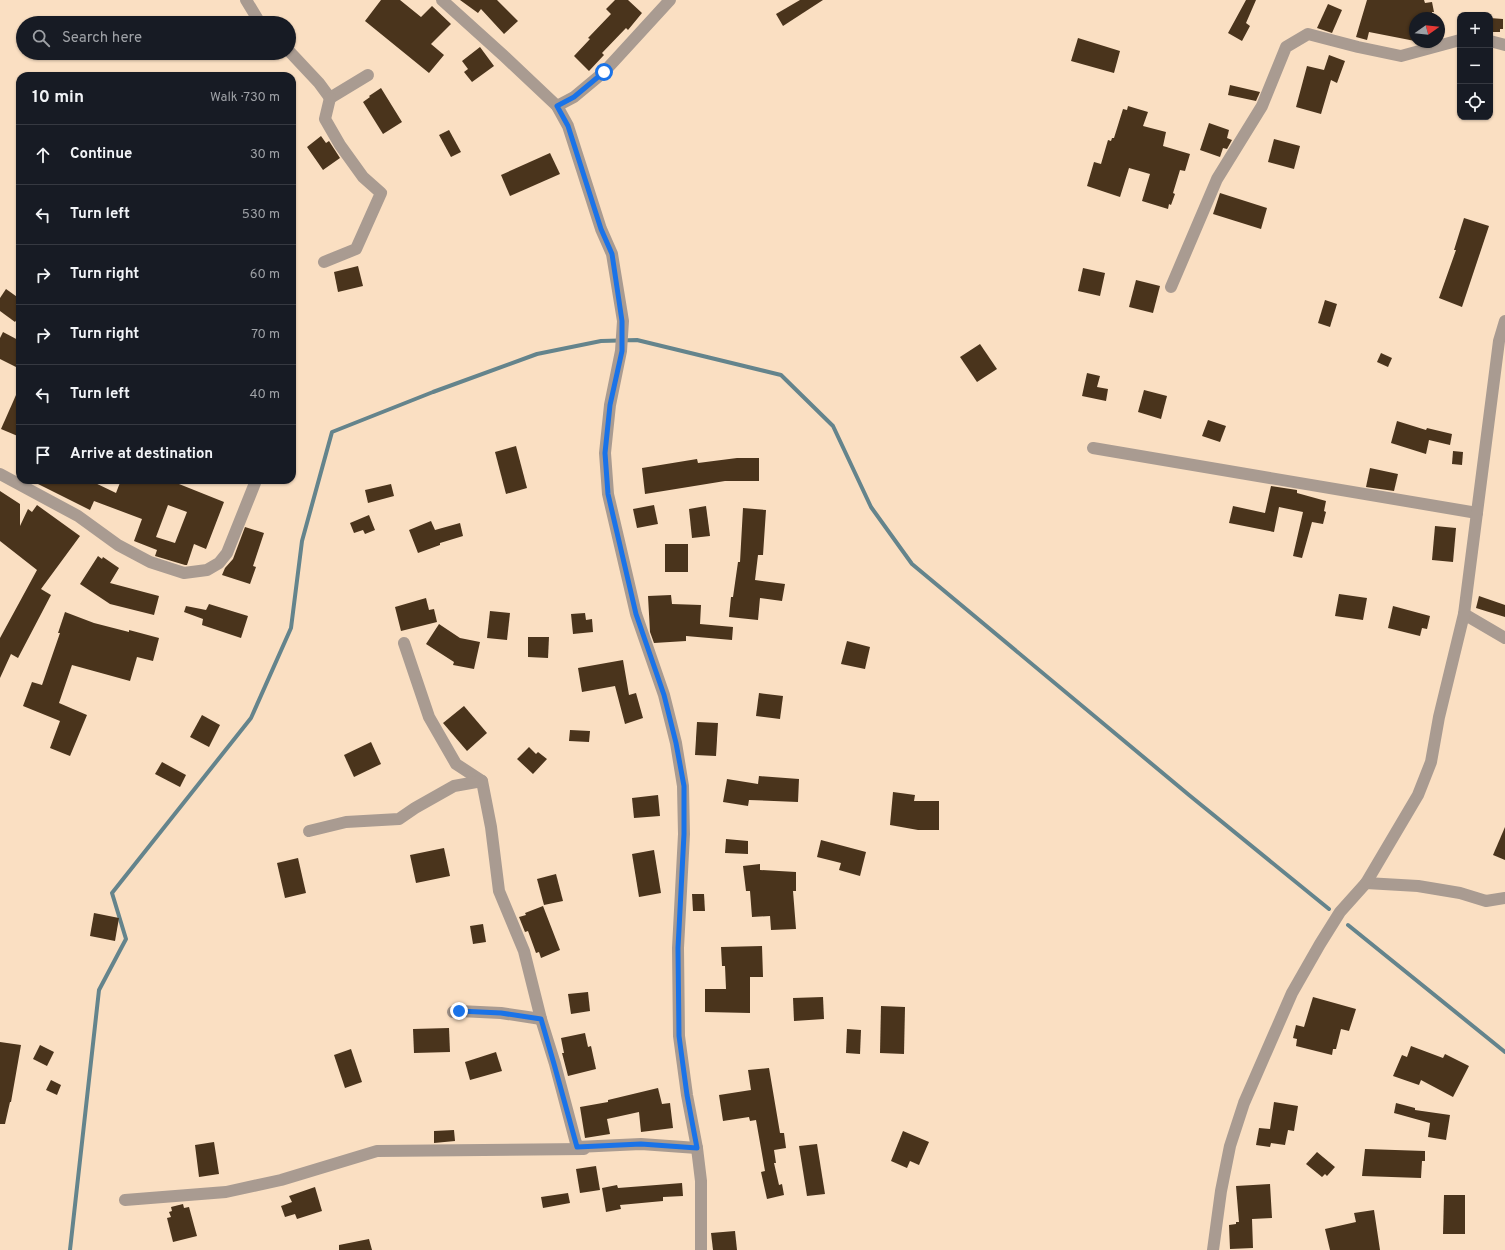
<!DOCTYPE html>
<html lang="en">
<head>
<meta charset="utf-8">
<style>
	:root { --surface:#171b24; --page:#20242c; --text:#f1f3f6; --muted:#9ea1a6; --line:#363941 }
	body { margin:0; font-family:Overpass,sans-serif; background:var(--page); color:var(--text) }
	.controls { position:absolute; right:12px; top:12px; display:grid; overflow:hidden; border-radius:8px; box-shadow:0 1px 3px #0004 }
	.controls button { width:36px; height:36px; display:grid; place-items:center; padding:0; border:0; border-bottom:1px solid var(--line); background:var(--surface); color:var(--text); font:20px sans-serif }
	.compass { position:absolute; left:1409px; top:12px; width:36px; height:36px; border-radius:50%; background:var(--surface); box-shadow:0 1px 3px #0004; rotate:75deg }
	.stop { position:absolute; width:12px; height:12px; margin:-9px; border:3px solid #1a73e8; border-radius:50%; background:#fff }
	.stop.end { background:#1a73e8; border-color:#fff; box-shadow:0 1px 4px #0008 }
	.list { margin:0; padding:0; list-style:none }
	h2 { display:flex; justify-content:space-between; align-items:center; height:52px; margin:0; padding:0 16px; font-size:17px }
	h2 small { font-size:13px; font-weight:400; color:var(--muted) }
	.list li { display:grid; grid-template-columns:26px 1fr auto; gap:12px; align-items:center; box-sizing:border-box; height:60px; padding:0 16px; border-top:1px solid var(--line) }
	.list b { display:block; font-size:15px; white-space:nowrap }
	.list em { font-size:13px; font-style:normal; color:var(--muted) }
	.icon { flex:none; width:22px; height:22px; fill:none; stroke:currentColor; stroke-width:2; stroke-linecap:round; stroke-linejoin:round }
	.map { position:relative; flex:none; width:1505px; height:1250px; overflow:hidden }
	.search { position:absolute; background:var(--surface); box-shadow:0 1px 3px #0004; left:16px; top:16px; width:280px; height:44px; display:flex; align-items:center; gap:10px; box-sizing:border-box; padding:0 14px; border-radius:22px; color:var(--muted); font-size:15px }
	.panel { position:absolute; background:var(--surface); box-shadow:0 1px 3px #0004; left:16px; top:72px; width:280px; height:412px; border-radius:12px }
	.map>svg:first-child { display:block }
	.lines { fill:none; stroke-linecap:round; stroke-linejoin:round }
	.stream { stroke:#64848c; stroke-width:4 }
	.building { fill:#4a341c; fill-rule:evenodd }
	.street { stroke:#a99b91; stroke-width:12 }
	.route { stroke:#1a73e8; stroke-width:5 }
</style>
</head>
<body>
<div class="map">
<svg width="1505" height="1250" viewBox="0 0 1505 1250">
	<rect width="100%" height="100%" fill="#fadfc2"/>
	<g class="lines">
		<g class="stream">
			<path d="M1348,925L1505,1052"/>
			<path d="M70,1250L99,990L126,939L112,893L251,718L291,628L302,541L332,432L433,392L537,354L601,341L637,340L781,375L833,426L871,507L912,564L1189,795L1329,909"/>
		</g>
	</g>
	<g class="building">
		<path d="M381,0H400L421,17L432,6L451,24L431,44L444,55L429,73L365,21Z"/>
		<path d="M460,0H497L518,21L504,34L481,9L478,13Z"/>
		<path d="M615,0H628L642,13L628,30L626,28L602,53L604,55L589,71L574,56L590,39L588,38L611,14L606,9Z"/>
		<path d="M800,0H823L783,26L776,14Z"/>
		<path d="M1246,0H1256L1246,23L1250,26L1242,41L1228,33Z"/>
		<path d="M1367,0H1424L1425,3L1432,2L1434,12H1432V18H1415V41L1369,32L1367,40L1356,37Z"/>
		<path d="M1328,4L1342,10L1332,33L1317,28Z"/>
		<path d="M1490,18L1503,19V29H1500V32H1490Z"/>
		<path d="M1078,38L1120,51L1114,73L1071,61Z"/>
		<path d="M480,47L494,66L472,82L464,72L468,69L462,61Z"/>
		<path d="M1329,55L1345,61L1337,83L1331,80L1321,114L1296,107L1307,66L1324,70Z"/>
		<path d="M1230,85L1260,92L1256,101L1228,95Z"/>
		<path d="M381,88L402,122L383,134L363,102L370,97L369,96Z"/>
		<path d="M1128,106L1148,112L1143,126L1166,132L1163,146L1190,154L1185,171L1180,170L1173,193L1175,194L1171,205L1169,204L1168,209L1142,201L1150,174L1129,168L1120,197L1087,186L1094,162L1101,164L1108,140L1111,141L1112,138H1114L1123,109L1127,110Z"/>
		<path d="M1209,123L1229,130L1227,138L1232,140L1227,149L1223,148L1220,157L1200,150Z"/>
		<path d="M449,130L461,152L451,157L439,135Z"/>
		<path d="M321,136L326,143L329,141L340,158L323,170L307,147Z"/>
		<path d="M1274,139L1300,146L1294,169L1268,162Z"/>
		<path d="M550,153L560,174L510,196L501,175Z"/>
		<path d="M1220,193L1267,208L1261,229L1213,214Z"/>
		<path d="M1464,218L1489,226L1462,307L1439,298L1456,250H1454Z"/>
		<path d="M358,266L363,286L338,292L334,272Z"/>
		<path d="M1083,268L1105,273L1100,296L1078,291Z"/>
		<path d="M1136,280L1160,286L1153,313L1129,307Z"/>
		<path d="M6,289L20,299V315L15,322L0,311V298Z"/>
		<path d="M1325,300L1337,304L1330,327L1318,323Z"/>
		<path d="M3,332L20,341V369L0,359V338Z"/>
		<path d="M980,344L997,369L977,382L960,357Z"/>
		<path d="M1381,353L1392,358L1388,367L1377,362Z"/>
		<path d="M1087,373L1100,376L1097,387L1108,389L1106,401L1082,396Z"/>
		<path d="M20,386V437L1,429Z"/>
		<path d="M1144,390L1167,396L1161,419L1138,412Z"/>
		<path d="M1208,420L1226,426L1220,442L1202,436Z"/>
		<path d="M1397,421L1426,430L1427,428L1452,434L1450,445L1429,440L1426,454L1391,443Z"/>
		<path d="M516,446L527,488L506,494L495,452Z"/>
		<path d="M1453,451L1463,452L1462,465L1452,464Z"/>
		<path d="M737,458H759V481H725L645,494L642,468L697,459L698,463Z"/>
		<path d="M1370,468L1398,474L1394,491L1366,487Z"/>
		<path d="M30,480H89L116,493L121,480H169L224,502L206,549L194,544L187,565H185L155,556L157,550L134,541L142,519L94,501L90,510ZM168,505L187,512L175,543L156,537Z"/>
		<path d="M391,484L394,496L368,503L365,490Z"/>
		<path d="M1271,486L1297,490V493L1326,501L1324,511L1326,512L1323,524L1312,522L1302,558L1293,556L1303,512L1279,507L1274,532L1229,523L1233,506L1265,513Z"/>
		<path d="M0,491L20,504V526L28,509L32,512L37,505L80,536L41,589L51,595L18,658L11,654L0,678V638L37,570L0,541Z"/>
		<path d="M654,505L658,524L637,528L633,509Z"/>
		<path d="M706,506L710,536L692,538L689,509Z"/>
		<path d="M743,508L766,510L763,555H758L755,580L785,584L782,601L760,598L758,620L729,617L731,597H733L738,562H740Z"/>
		<path d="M369,515L375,530L365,534L363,530L354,533L350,523Z"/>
		<path d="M431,521L435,530L460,523L463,536L440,543V545L418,553L409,530Z"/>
		<path d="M1435,526L1456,528L1453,562L1432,560Z"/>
		<path d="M245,527L264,533L253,566L256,567L250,584L222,575L225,568L233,559Z"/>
		<rect x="665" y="544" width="23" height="28"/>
		<path d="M98,556L102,559L103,557L119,568L110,583L159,596L154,615L110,604L80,584Z"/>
		<path d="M1339,594L1367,598L1363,620L1335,616Z"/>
		<path d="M671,595L672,604L701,605L700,624L733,627L732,640L686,636V641L654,643L650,632L648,596Z"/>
		<path d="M1479,596L1505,605V617L1476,608Z"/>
		<path d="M426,598L429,610L434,609L437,622L401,631L395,607Z"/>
		<path d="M209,604L248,616L241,638L202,625L203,619L184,612L186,606L206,610Z"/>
		<path d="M1393,606L1430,616L1427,629L1422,628L1420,636L1388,628Z"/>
		<path d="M490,611L510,613L507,640L487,638Z"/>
		<path d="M65,612L94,623L129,632V630L159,638L153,661L137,657L130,681L72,665L59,703L87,715L70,756L50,748L60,721L23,706L32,682L42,685L60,633H58Z"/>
		<path d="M585,613L586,620L592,619L593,632L573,634L571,614Z"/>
		<path d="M439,624L460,638L480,642L474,669L453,665L454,662L426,644Z"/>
		<path d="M528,637H549L548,658L528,657Z"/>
		<path d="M847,641L870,647L865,669L841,664Z"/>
		<path d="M623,660L629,695L636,693L643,718L625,724L615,686L582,692L578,668Z"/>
		<path d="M759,693L783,696L780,719L756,716Z"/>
		<path d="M464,706L487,733L467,751L443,723Z"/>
		<path d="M202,715L220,725L209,747L190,737Z"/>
		<path d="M697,722L718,723L716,756L695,755Z"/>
		<path d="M570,730L590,731L589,742L569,741Z"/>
		<path d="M371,742L381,764L354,777L344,755Z"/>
		<path d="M529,747L536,754L538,752L547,759L533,774L517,759Z"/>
		<path d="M162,762L186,775L180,787L155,774Z"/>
		<path d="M759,776L799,779L798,802L749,800L748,806L723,802L727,779L758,784Z"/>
		<path d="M893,792L915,795L914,801H939V830H918L890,825Z"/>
		<path d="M658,795L660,816L634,818L632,798Z"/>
		<path d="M1505,827V860L1493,855Z"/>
		<path d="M726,839L748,841V854L725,853Z"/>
		<path d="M821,840L866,852L860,876L839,870L841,863L817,857Z"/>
		<path d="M444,848L450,876L416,883L410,855Z"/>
		<path d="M654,850L661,893L639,897L632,854Z"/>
		<path d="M298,858L306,893L285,898L277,863Z"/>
		<path d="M760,864V870L796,872V891H793L796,929L771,930L770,916L752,917L750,891H746L743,866Z"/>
		<path d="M556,874L563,901L544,905L537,879Z"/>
		<path d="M692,894H704L705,911H693Z"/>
		<path d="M543,906L560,950L541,958L539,952L536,953L528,931L525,932L519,917L526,915L525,913Z"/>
		<path d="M94,913L119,918L115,941L90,936Z"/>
		<path d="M483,924L486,942L473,944L470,926Z"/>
		<path d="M762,946L763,977H750V1013L705,1012V989H726L725,966H722L721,947Z"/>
		<path d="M588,992L590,1011L571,1014L568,994Z"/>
		<path d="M823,997L824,1019L794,1021L793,998Z"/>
		<path d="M1313,997L1356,1009L1349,1031L1341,1029L1336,1049H1333L1332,1055L1296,1046L1297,1039L1293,1038L1296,1025L1304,1027Z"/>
		<path d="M881,1006L905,1007L904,1054L880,1053Z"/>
		<path d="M449,1028L450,1052L414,1053L413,1029Z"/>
		<path d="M847,1029L861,1030L860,1054L846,1053Z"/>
		<path d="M585,1033L588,1047L591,1046L596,1069L568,1076L562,1053H564L561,1038Z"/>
		<path d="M0,1042L21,1045L11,1102H10L5,1124H0Z"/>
		<path d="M40,1045L54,1052L47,1066L33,1059Z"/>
		<path d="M1411,1046L1443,1058L1445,1054L1469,1066L1453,1097L1421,1080L1419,1085L1393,1076L1402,1055L1407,1057Z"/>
		<path d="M351,1049L362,1082L345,1088L334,1055Z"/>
		<path d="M496,1052L502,1071L470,1080L465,1062Z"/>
		<path d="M769,1068L780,1133H784L786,1148L774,1150L776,1163H774L779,1185L782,1184L784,1195L767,1199L761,1172L765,1171L756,1120L750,1121L749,1117L723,1121L719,1095L751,1090L748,1070Z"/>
		<path d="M51,1080L61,1085L57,1095L46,1090Z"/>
		<path d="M658,1088L662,1104L670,1103L673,1128L641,1132L639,1112L607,1119L610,1134L585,1138L580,1107L608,1102V1100Z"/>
		<path d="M1274,1102L1298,1106L1294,1131L1288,1130L1285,1145L1271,1143L1270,1147L1256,1145L1259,1128L1270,1129Z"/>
		<path d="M1396,1103L1415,1108V1110L1450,1115L1446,1140L1428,1137L1430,1123L1394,1113Z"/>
		<path d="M454,1130L455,1141L434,1143V1131Z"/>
		<path d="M903,1131L929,1142L919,1165L910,1161L907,1168L891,1161Z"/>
		<path d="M214,1142L219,1174L199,1177L195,1145Z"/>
		<path d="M817,1144L825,1194L807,1196L799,1146Z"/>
		<path d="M1365,1149L1425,1151V1161H1422L1421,1178L1362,1176Z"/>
		<path d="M1317,1152L1335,1167L1327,1176L1325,1174L1322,1177L1306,1164Z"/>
		<path d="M596,1166L600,1190L580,1193L576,1169Z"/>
		<path d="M682,1183L683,1196L663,1197V1201L620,1205L621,1209L606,1212L602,1188L617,1185L618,1188Z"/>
		<path d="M1270,1184L1272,1218L1252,1219L1253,1248L1230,1249L1229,1225L1236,1224V1222H1239L1236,1186Z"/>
		<path d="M315,1187L322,1211L297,1219L295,1214L285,1217L281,1206L292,1202L289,1196Z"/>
		<path d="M568,1193L570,1203L543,1208L541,1197Z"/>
		<path d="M1444,1195H1465V1234H1443Z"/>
		<path d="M183,1204L184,1208L189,1207L197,1236L173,1242L167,1218L171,1217L169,1212L172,1211L171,1207Z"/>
		<path d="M1374,1210L1380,1250H1330L1325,1229L1356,1222L1354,1213Z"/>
		<path d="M735,1231L737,1250H713L711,1233Z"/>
		<path d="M369,1239L372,1250H339V1245Z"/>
	</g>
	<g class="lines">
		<g class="street">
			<path d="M246,0L260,23"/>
			<path d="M442,0L504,56L557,106L568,126L601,229L612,254L623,321L621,351L610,405L605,453L608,494L636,614L664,695L676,743L683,786L684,834L678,948L679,1036L687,1095L697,1148L701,1181V1250"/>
			<path d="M1490,41L1505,45"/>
			<path d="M289,51L319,83L330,98L368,75"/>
			<path d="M557,106L574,97L604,72L670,0"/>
			<path d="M324,262L356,249L381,193L363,177L340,145L325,119L330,98"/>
			<path d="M1171,287L1217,179L1262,106L1286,47L1308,34L1358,47L1401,56L1460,40"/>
			<path d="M1093,448L1477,513"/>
			<path d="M0,474L78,516L118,545L150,562L184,573L207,570L219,563L227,553L255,483"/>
			<path d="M1464,614L1505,638"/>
			<path d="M404,643L429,717L456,764L482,781L491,827L499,891L524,951L541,1019L555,1064L577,1147L641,1144L697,1148"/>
			<path d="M309,831L346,822L399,819L415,808L454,786L482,781"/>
			<path d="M1366,883L1418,886L1460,893L1486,901L1505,898"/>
			<path d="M453,1012L459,1011L501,1013L541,1019"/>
			<path d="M125,1200L226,1192L281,1180L377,1151L584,1149"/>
			<path d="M1213,1250L1221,1191L1230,1146L1244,1103L1292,993L1320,944L1340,912L1366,883L1418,795L1431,762L1439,717L1464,614L1499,341L1505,321"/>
		</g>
	</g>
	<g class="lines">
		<path class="route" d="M459,1011L501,1013L541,1019L554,1064L577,1147L641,1144L697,1148L687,1095L679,1036L678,948L684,834V786L676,743L664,695L636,614L608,494L605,453L610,405L622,351V321L612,254L601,229L568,126L557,106L574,97L604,72"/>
	</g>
</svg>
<div class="controls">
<button>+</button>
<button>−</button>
<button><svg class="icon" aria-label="locate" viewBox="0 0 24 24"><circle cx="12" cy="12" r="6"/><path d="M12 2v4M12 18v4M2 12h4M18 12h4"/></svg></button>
</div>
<svg class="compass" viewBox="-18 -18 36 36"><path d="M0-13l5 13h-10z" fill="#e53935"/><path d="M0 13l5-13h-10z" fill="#9ea1a6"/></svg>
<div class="stop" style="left:604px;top:72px"></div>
<div class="stop end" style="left:459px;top:1011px"></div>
<div class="search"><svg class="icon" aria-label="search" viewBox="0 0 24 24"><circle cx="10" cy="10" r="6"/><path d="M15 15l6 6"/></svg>Search here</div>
<section class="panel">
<h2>10 min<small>Walk · 730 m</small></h2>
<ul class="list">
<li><svg class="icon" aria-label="ahead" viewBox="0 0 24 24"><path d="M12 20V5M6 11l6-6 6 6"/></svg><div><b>Continue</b></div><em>30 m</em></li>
<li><svg class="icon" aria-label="left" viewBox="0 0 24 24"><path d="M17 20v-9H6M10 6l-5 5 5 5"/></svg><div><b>Turn left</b></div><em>530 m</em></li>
<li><svg class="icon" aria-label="right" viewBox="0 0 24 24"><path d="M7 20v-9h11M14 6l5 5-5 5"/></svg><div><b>Turn right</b></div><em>60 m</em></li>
<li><svg class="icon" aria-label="right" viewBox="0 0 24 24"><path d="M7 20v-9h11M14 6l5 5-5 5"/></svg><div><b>Turn right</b></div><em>70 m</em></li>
<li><svg class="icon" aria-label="left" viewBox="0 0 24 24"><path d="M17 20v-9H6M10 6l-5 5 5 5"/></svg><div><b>Turn left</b></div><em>40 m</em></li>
<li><svg class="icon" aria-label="arrive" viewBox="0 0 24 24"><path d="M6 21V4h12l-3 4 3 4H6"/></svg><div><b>Arrive at destination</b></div></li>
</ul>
</section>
</div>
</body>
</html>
